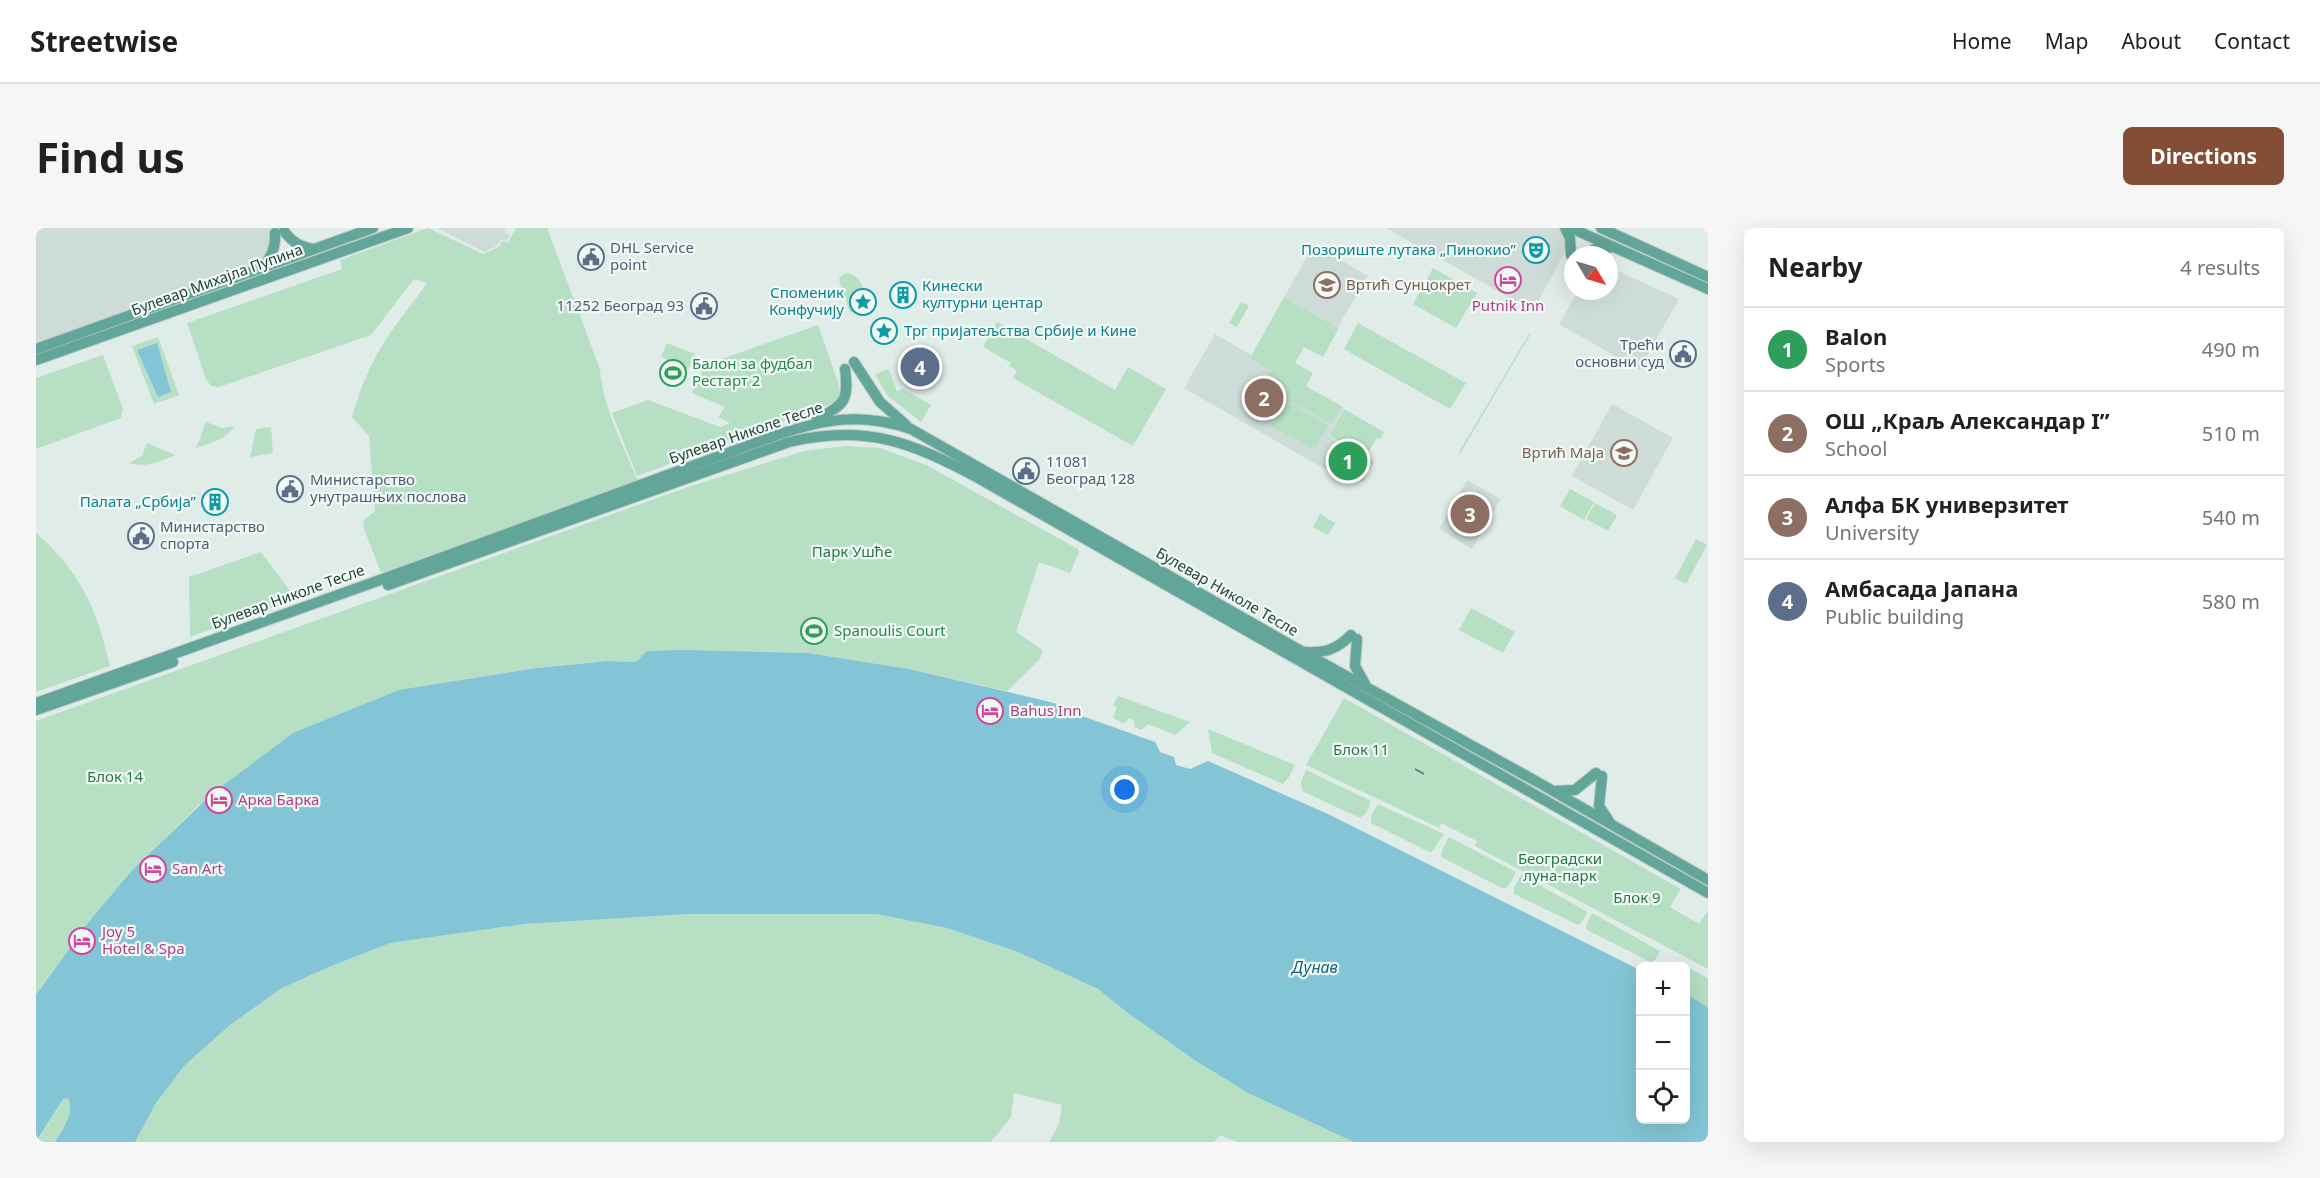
<!DOCTYPE html>
<html lang="en">
<head>
<meta charset="utf-8">
<style>
	:root { --surface:#fff; --page:#f6f6f6; --text:#202124; --muted:#757577; --line:#e0e0e0; --accent:#834d36 }
	body { margin:0; font-family:"Noto Sans",sans-serif; background:var(--page); color:var(--text) }
	.controls { position:absolute; right:18px; bottom:18px; display:grid; overflow:hidden; border-radius:9px; box-shadow:0 6px 24px #0002 }
	.controls button { width:54px; height:54px; display:grid; place-items:center; padding:0; border:0; border-bottom:2px solid var(--line); background:var(--surface); color:var(--text); font:30px sans-serif }
	.compass { position:absolute; left:1528px; top:18px; width:54px; height:54px; border-radius:50%; background:var(--surface); box-shadow:0 6px 24px #0002; rotate:128deg }
	.you { position:absolute; left:1089px; top:562px; width:21px; height:21px; margin:-15px; border:4px solid #fff; border-radius:50%; background:#1a73e8; box-shadow:0 0 0 9px #1a73e833 }
	.badge { display:grid; place-items:center; width:39px; height:39px; border-radius:50%; background:var(--accent); color:#fff; font-size:20px; font-weight:700 }
	.pin { position:absolute; translate:-50% -50%; border:3px solid #fff; box-shadow:0 2px 6px #0006 }
	.list { margin:0; padding:0; list-style:none }
	h2 { display:flex; justify-content:space-between; align-items:center; height:78px; margin:0; padding:0 24px; font-size:26px }
	h2 small { font-size:20px; font-weight:400; color:var(--muted) }
	.list li { display:grid; grid-template-columns:39px 1fr auto; gap:18px; align-items:center; box-sizing:border-box; height:84px; padding:0 24px; border-top:2px solid var(--line) }
	.list b { display:block; font-size:22px; white-space:nowrap }
	.list p { margin:0; font-size:20px; white-space:nowrap; color:var(--muted) }
	.list em { font-size:20px; font-style:normal; color:var(--muted) }
	.icon { flex:none; width:33px; height:33px; fill:none; stroke:currentColor; stroke-width:2; stroke-linecap:round; stroke-linejoin:round }
	.map { position:relative; flex:none; width:1672px; height:914px; overflow:hidden; border-radius:9px }
	header { display:flex; align-items:center; gap:36px; box-sizing:border-box; height:84px; padding:0 30px; background:var(--surface); border-bottom:2px solid var(--line) }
	header strong { font-size:28px }
	nav { display:flex; gap:33px; margin-inline-start:auto; font-size:21px }
	.intro { display:flex; align-items:center; justify-content:space-between; box-sizing:border-box; height:144px; padding:0 36px }
	h1 { margin:0; font-size:42px }
	.button { padding:15px 27px; border-radius:9px; background:var(--accent); color:#fff; font-size:21px; font-weight:700 }
	main { display:flex; gap:36px; padding:0 36px }
	aside { flex:1; background:var(--surface); border-radius:9px; box-shadow:0 6px 24px #0002 }
	.map>svg:first-child { display:block }
	.built { fill:#cedcd7 }
	.green { fill:#b7dfc4 }
	.water { fill:#83c5d6 }
	.lines { fill:none; stroke-linecap:round; stroke-linejoin:round }
	.major-casing { stroke:#c0c9c7; stroke-width:12 }
	.major { stroke:#61a698; stroke-width:10 }
	.rail { stroke:#5a7a73; stroke-width:1.5; stroke-dasharray:12 6; stroke-linecap:butt }
	.labels { text-anchor:middle; stroke-width:4.5; stroke-linejoin:round; paint-order:stroke }
	.service-label { font-size:15px; fill:#4e5e75; stroke:#f1f9f5; text-anchor:start }
	.culture-label { font-size:15px; fill:#0d838f; stroke:#f1f9f5; text-anchor:end }
	.street-label { font-size:15px; fill:#1f3e37; stroke:#f1f9f5 }
	.education-label { font-size:15px; fill:#785e54; stroke:#f1f9f5; text-anchor:start }
	.hotel-label { font-size:15px; fill:#b23c85; stroke:#f1f9f5; text-anchor:start }
	.leisure-label { font-size:15px; fill:#27864d; stroke:#f1f9f5; text-anchor:start }
	.park-label { font-size:15px; fill:#26784a; stroke:#f1f9f5 }
	.water-label { font-size:16px; font-style:italic; fill:#15677f; stroke:#f1f9f5 }
</style>
</head>
<body>
<header>
<strong>Streetwise</strong>
<nav><a>Home</a><a>Map</a><a>About</a><a>Contact</a></nav>
</header>
<div class="intro"><h1>Find us</h1><a class="button">Directions</a></div>
<main>
<div class="map">
<svg width="1672" height="914" viewBox="0 0 1672 914">
	<rect width="100%" height="100%" fill="#e0ece8"/>
	<g class="built">
		<path d="M0,0H233L244,29L0,116Z"/>
		<path d="M401,0H470L468,4L474,7L471,13L465,11L461,18L448,24Z"/>
		<path d="M1350,0H1526L1533,16L1497,83Z"/>
		<path d="M1278,17L1332,48L1302,99L1248,69Z"/>
		<path d="M1573,39L1643,71L1603,142L1523,96L1542,63H1573Z"/>
		<path d="M1179,106L1308,180L1292,208L1306,217L1292,243L1148,160Z"/>
		<path d="M1576,176L1637,210L1597,282L1536,248Z"/>
		<path d="M1431,252L1465,271L1436,321L1403,301Z"/>
	</g>
	<g class="green">
		<path d="M392,0L447,26L463,19L466,13L472,15L480,0H511L564,141C567,180 587,217 602,253L345,345L327,298L328,292L339,283L333,208L316,189C324,160 335,134 352,108C364,90 379,73 391,55L378,51L335,107L183,159L175,158L170,151L151,95L306,41L304,32Z"/>
		<path d="M1397,40L1441,65L1420,100L1377,76Z"/>
		<path d="M809,45C826,46 828,64 833,77L814,85L803,52L804,49Z"/>
		<path d="M1248,69L1303,100L1287,129L1268,119L1259,135L1277,145L1270,159L1306,178L1296,196L1225,158L1234,142L1214,130Z"/>
		<path d="M1205,74L1213,78L1201,99L1193,95Z"/>
		<path d="M961,94L1079,162L1092,139L1130,161L1097,218L977,150L981,143L973,138L975,135L947,119Z"/>
		<path d="M1322,95L1430,155L1414,181L1308,121Z"/>
		<path d="M782,97L803,157L804,167L798,175L601,248L576,185L612,172L684,199L694,195L682,189L689,179L656,165L669,137Z"/>
		<path d="M1493,106L1494,107L1424,226L1423,224Z"/>
		<path d="M122,109L143,167L118,176L96,118Z"/>
		<path d="M631,115L659,126L652,141L625,129Z"/>
		<path d="M67,127L87,181L85,190L0,221V150Z"/>
		<path d="M853,141L861,163L867,161L895,177L885,194L851,167L839,146Z"/>
		<path d="M1250,173L1292,197L1278,222L1235,198Z"/>
		<path d="M1308,181L1348,204L1344,211L1341,210L1330,228L1338,233L1326,254L1319,249L1315,255L1293,242L1308,216L1293,208Z"/>
		<path d="M170,194L186,200L198,198C191,212 173,215 160,220Z"/>
		<path d="M235,199L237,225L214,229L220,201Z"/>
		<path d="M111,215L139,227C122,234 111,240 93,235L106,228Z"/>
		<path d="M809,218L844,220L890,237L1042,321L1043,324L1034,345L1003,334L980,404L1007,422L1004,431L971,463L873,441L772,425L612,423L601,434L572,433L501,440L432,451L163,577L97,641L51,696L0,767V493L652,259L768,223Z"/>
		<path d="M1534,261L1558,274L1548,292L1524,278Z"/>
		<path d="M1559,275L1581,287L1572,303L1550,291Z"/>
		<path d="M1284,286L1299,295L1292,307L1277,299Z"/>
		<path d="M0,305C46,346 60,380 74,438L0,464Z"/>
		<path d="M1660,311L1671,317L1650,356L1639,350Z"/>
		<path d="M225,324L260,371L154,409L153,349Z"/>
		<path d="M1435,380L1479,404L1467,425L1423,402Z"/>
		<path d="M1082,468L1154,494L1139,507L1112,496L1105,502L1099,499L1097,492L1092,490L1091,494L1087,495L1077,490L1081,479L1077,477Z"/>
		<path d="M1308,470L1645,661L1634,679L1663,696L1672,682V741L1439,618L1441,613L1405,595L1403,600L1270,537Z"/>
		<path d="M1172,501L1259,537L1253,549L1247,556L1176,525Z"/>
		<path d="M1270,542L1335,573L1330,585L1324,590L1266,563L1265,554Z"/>
		<path d="M1342,576L1408,606L1395,625L1335,595V588Z"/>
		<path d="M1413,609L1480,644L1473,657L1468,661L1405,629L1407,620Z"/>
		<path d="M1485,647L1552,684L1545,695L1542,697L1478,666V659Z"/>
		<path d="M1556,685L1624,723L1619,732L1615,734L1551,702L1550,698Z"/>
		<path d="M653,686H840L911,700L982,724L1062,761L1093,786L1160,833L1212,865L1318,914H1201L1184,907L1178,914H1013L1023,896L1026,877L978,865L975,889L955,914H99L120,875L148,838L194,797L246,760L293,739L354,715L489,696Z"/>
		<path d="M1646,736L1672,750V779L1650,767V738H1645Z"/>
		<path d="M32,870C39,885 27,901 19,914H1L27,871Z"/>
	</g>
	<g class="water">
		<path d="M121,115L135,164L122,169L101,122Z"/>
		<path d="M647,422L772,425L873,441L1002,471L1021,476L1032,483L1119,514L1124,524L1138,529L1140,537L1154,541L1172,533L1292,586L1604,742V892H1650V766L1672,779V914H1318L1212,865L1160,833L1093,786L1062,761L982,724L911,700L840,686H653L489,696L354,715L293,739L246,760L194,797L148,838L120,875L99,914H19C27,901 39,885 32,870L27,871L0,914V767L51,696L97,641L177,565L257,505L363,462L501,440L572,433L600,434L611,423Z"/>
	</g>
	<g class="lines">
		<defs>
			<g id="major">
				<path d="M1529,0L1534,10L1535,27"/>
				<path d="M1535,0L1672,61"/>
				<path d="M1565,0L1672,49"/>
				<path d="M248,3C256,14 264,19 278,21"/>
				<path d="M1548,27L1559,21L1577,19"/>
				<path d="M226,40C235,29 240,20 239,5"/>
				<path d="M0,121L337,0"/>
				<path d="M0,132L372,0"/>
				<path d="M818,134L844,174L870,197"/>
				<path d="M781,191C809,176 813,173 809,141"/>
				<path d="M352,357L753,214C829,196 877,214 942,250L1672,665"/>
				<path d="M1321,411L1319,438L1329,456"/>
				<path d="M1270,424C1290,425 1301,421 1315,407"/>
				<path d="M0,475L344,352L741,207C789,191 825,184 875,201L1267,424L1505,556L1672,652"/>
				<path d="M0,482L137,434"/>
				<path d="M1566,548L1563,578L1573,593"/>
				<path d="M1519,563L1539,562L1560,545"/>
			</g>
		</defs>
		<use href="#major" class="major-casing"/>
		<use href="#major" class="major"/>
		<path class="rail" d="M1379,541L1388,546"/>
	</g>
	<defs>
		<symbol id="theatre-ring" viewBox="-11 -11 22 22"><circle r="9.5" fill="#f1f9f5" stroke="#0f9aa8" stroke-width="1.5"/><path d="M-5-5.5Q0-4 5-5.5V0Q5 5 0 6Q-5 5-5 0ZM-3.3-2.5H-1v1.5H-3.3ZM1-2.5H3.3v1.5H1ZM-2.8 1Q0 5.5 2.8 1Z" fill="#0f9aa8"/></symbol>
		<symbol id="civic-ring" viewBox="-11 -11 22 22"><circle r="9.5" fill="#f1f9f5" stroke="#5c6f8a" stroke-width="1.5"/><path d="M-.6-6.5H3V-4.5H.6V-3L4-1V1h2V6H-6V1h2V-1L-.6-3ZM-1.2 2.5V6h2.4V2.5Z" fill="#5c6f8a"/></symbol>
		<symbol id="hotel-ring" viewBox="-11 -11 22 22"><circle r="9.5" fill="#f1f9f5" stroke="#d1479c" stroke-width="1.5"/><path d="M-6-4.5h1.5V1H6V5H4.5V3h-9V5H-6ZM-4 0a1.8 1.8 0 1 1 3.6 0ZM.5 0V-2.5h3Q6-2.5 6 0Z" fill="#d1479c"/></symbol>
		<symbol id="school-ring" viewBox="-11 -11 22 22"><circle r="9.5" fill="#f1f9f5" stroke="#8d6e63" stroke-width="1.5"/><path d="M0-5L7-2L0 1L-7-2ZM-4 1L0 2.5L4 1V4Q0 6-4 4Z" fill="#8d6e63"/></symbol>
		<symbol id="building-ring" viewBox="-11 -11 22 22"><circle r="9.5" fill="#f1f9f5" stroke="#0f9aa8" stroke-width="1.5"/><path d="M-4-6H4V6H1V3H-1V6H-4ZM-2.5-4.3h1.7v1.8h-1.7ZM.8-4.3h1.7v1.8H.8ZM-2.5-1h1.7V.8h-1.7ZM.8-1h1.7V.8H.8Z" fill="#0f9aa8"/></symbol>
		<symbol id="sight-ring" viewBox="-11 -11 22 22"><circle r="9.5" fill="#f1f9f5" stroke="#0f9aa8" stroke-width="1.5"/><path d="M0-6L1.8-2.2L6-1.7L2.9 1.2L3.7 5.4L0 3.3L-3.7 5.4L-2.9 1.2L-6-1.7L-1.8-2.2Z" fill="#0f9aa8"/></symbol>
		<symbol id="stadium-ring" viewBox="-11 -11 22 22"><circle r="9.5" fill="#f1f9f5" stroke="#2e9e5b" stroke-width="1.5"/><path d="M0-5a6.5 5 0 1 0 0 10a6.5 5 0 1 0 0-10ZM-3.5-1.8h7v3.6h-7Z" fill="#2e9e5b"/></symbol>
	</defs>
	<g fill-rule="evenodd">
		<use href="#theatre-ring" x="1485" y="7" width="30" height="30"/>
		<use href="#civic-ring" x="540" y="14" width="30" height="30"/>
		<use href="#hotel-ring" x="1457" y="37" width="30" height="30"/>
		<use href="#school-ring" x="1276" y="42" width="30" height="30"/>
		<use href="#building-ring" x="852" y="52" width="30" height="30"/>
		<use href="#sight-ring" x="812" y="59" width="30" height="30"/>
		<use href="#civic-ring" x="653" y="63" width="30" height="30"/>
		<use href="#sight-ring" x="833" y="88" width="30" height="30"/>
		<use href="#civic-ring" x="1632" y="111" width="30" height="30"/>
		<use href="#stadium-ring" x="622" y="130" width="30" height="30"/>
		<use href="#school-ring" x="1573" y="210" width="30" height="30"/>
		<use href="#civic-ring" x="975" y="228" width="30" height="30"/>
		<use href="#civic-ring" x="239" y="246" width="30" height="30"/>
		<use href="#building-ring" x="164" y="259" width="30" height="30"/>
		<use href="#civic-ring" x="90" y="293" width="30" height="30"/>
		<use href="#stadium-ring" x="763" y="388" width="30" height="30"/>
		<use href="#hotel-ring" x="939" y="468" width="30" height="30"/>
		<use href="#hotel-ring" x="168" y="557" width="30" height="30"/>
		<use href="#hotel-ring" x="102" y="626" width="30" height="30"/>
		<use href="#hotel-ring" x="31" y="698" width="30" height="30"/>
	</g>
	<g class="labels">
		<g class="service-label">
			<text x="574" y="25">DHL Service<tspan x="574" dy="17">point</tspan></text>
			<text x="648" y="83" text-anchor="end">11252 Београд 93</text>
			<text x="1628" y="122" text-anchor="end">Трећи<tspan x="1628" dy="17">основни суд</tspan></text>
			<text x="1010" y="239">11081<tspan x="1010" dy="17">Београд 128</tspan></text>
			<text x="274" y="257">Министарство<tspan x="274" dy="17">унутрашњих послова</tspan></text>
			<text x="124" y="304">Министарство<tspan x="124" dy="17">спорта</tspan></text>
		</g>
		<g class="culture-label">
			<text x="1480" y="27">Позориште лутака „Пинокио”</text>
			<text x="886" y="63" text-anchor="start">Кинески<tspan x="886" dy="17">културни центар</tspan></text>
			<text x="808" y="70">Споменик<tspan x="808" dy="17">Конфучију</tspan></text>
			<text x="868" y="108" text-anchor="start">Трг пријатељства Србије и Кине</text>
			<text x="160" y="279">Палата „Србија”</text>
		</g>
		<g class="street-label">
			<text transform="translate(181 52) rotate(-20)" y="5">Булевар Михајла Пупина</text>
			<text transform="translate(710 205) rotate(-19)" y="5">Булевар Николе Тесле</text>
			<text transform="translate(1191 364) rotate(30)" y="5">Булевар Николе Тесле</text>
			<text transform="translate(252 369) rotate(-20)" y="5">Булевар Николе Тесле</text>
		</g>
		<g class="education-label">
			<text x="1310" y="62">Вртић Сунцокрет</text>
			<text x="1568" y="230" text-anchor="end">Вртић Маја</text>
		</g>
		<g class="hotel-label">
			<text x="1472" y="83" text-anchor="middle">Putnik Inn</text>
			<text x="974" y="488">Bahus Inn</text>
			<text x="202" y="577">Арка Барка</text>
			<text x="136" y="646">San Art</text>
			<text x="66" y="709">Joy 5<tspan x="66" dy="17">Hotel &amp; Spa</tspan></text>
		</g>
		<g class="leisure-label">
			<text x="656" y="141">Балон за фудбал<tspan x="656" dy="17">Рестарт 2</tspan></text>
			<text x="798" y="408">Spanoulis Court</text>
		</g>
		<g class="park-label">
			<text x="816" y="329">Парк Ушће</text>
			<text x="1325" y="527">Блок 11</text>
			<text x="79" y="554">Блок 14</text>
			<text x="1524" y="636">Београдски<tspan x="1524" dy="17">луна-парк</tspan></text>
			<text x="1601" y="675">Блок 9</text>
		</g>
		<g class="water-label">
			<text x="1279" y="745">Дунав</text>
		</g>
	</g>
</svg>
<div class="controls">
<button>+</button>
<button>−</button>
<button><svg class="icon" aria-label="locate" viewBox="0 0 24 24"><circle cx="12" cy="12" r="6"/><path d="M12 2v4M12 18v4M2 12h4M18 12h4"/></svg></button>
</div>
<svg class="compass" viewBox="-18 -18 36 36"><path d="M0-13l5 13h-10z" fill="#e53935"/><path d="M0 13l5-13h-10z" fill="#757577"/></svg>
<div class="you"></div>
<div class="pin badge" style="left:1312px;top:233px;background:#2e9e5b">1</div>
<div class="pin badge" style="left:1228px;top:170px;background:#8d6e63">2</div>
<div class="pin badge" style="left:1434px;top:286px;background:#8d6e63">3</div>
<div class="pin badge" style="left:884px;top:139px;background:#5c6f8a">4</div>
</div>
<aside>
<h2>Nearby<small>4 results</small></h2>
<ul class="list">
<li><span class="badge" style="background:#2e9e5b">1</span><div><b>Balon</b><p>Sports</p></div><em>490 m</em></li>
<li><span class="badge" style="background:#8d6e63">2</span><div><b>ОШ „Краљ Александар I”</b><p>School</p></div><em>510 m</em></li>
<li><span class="badge" style="background:#8d6e63">3</span><div><b>Алфа БК универзитет</b><p>University</p></div><em>540 m</em></li>
<li><span class="badge" style="background:#5c6f8a">4</span><div><b>Амбасада Јапана</b><p>Public building</p></div><em>580 m</em></li>
</ul>
</aside>
</main>
</body>
</html>
